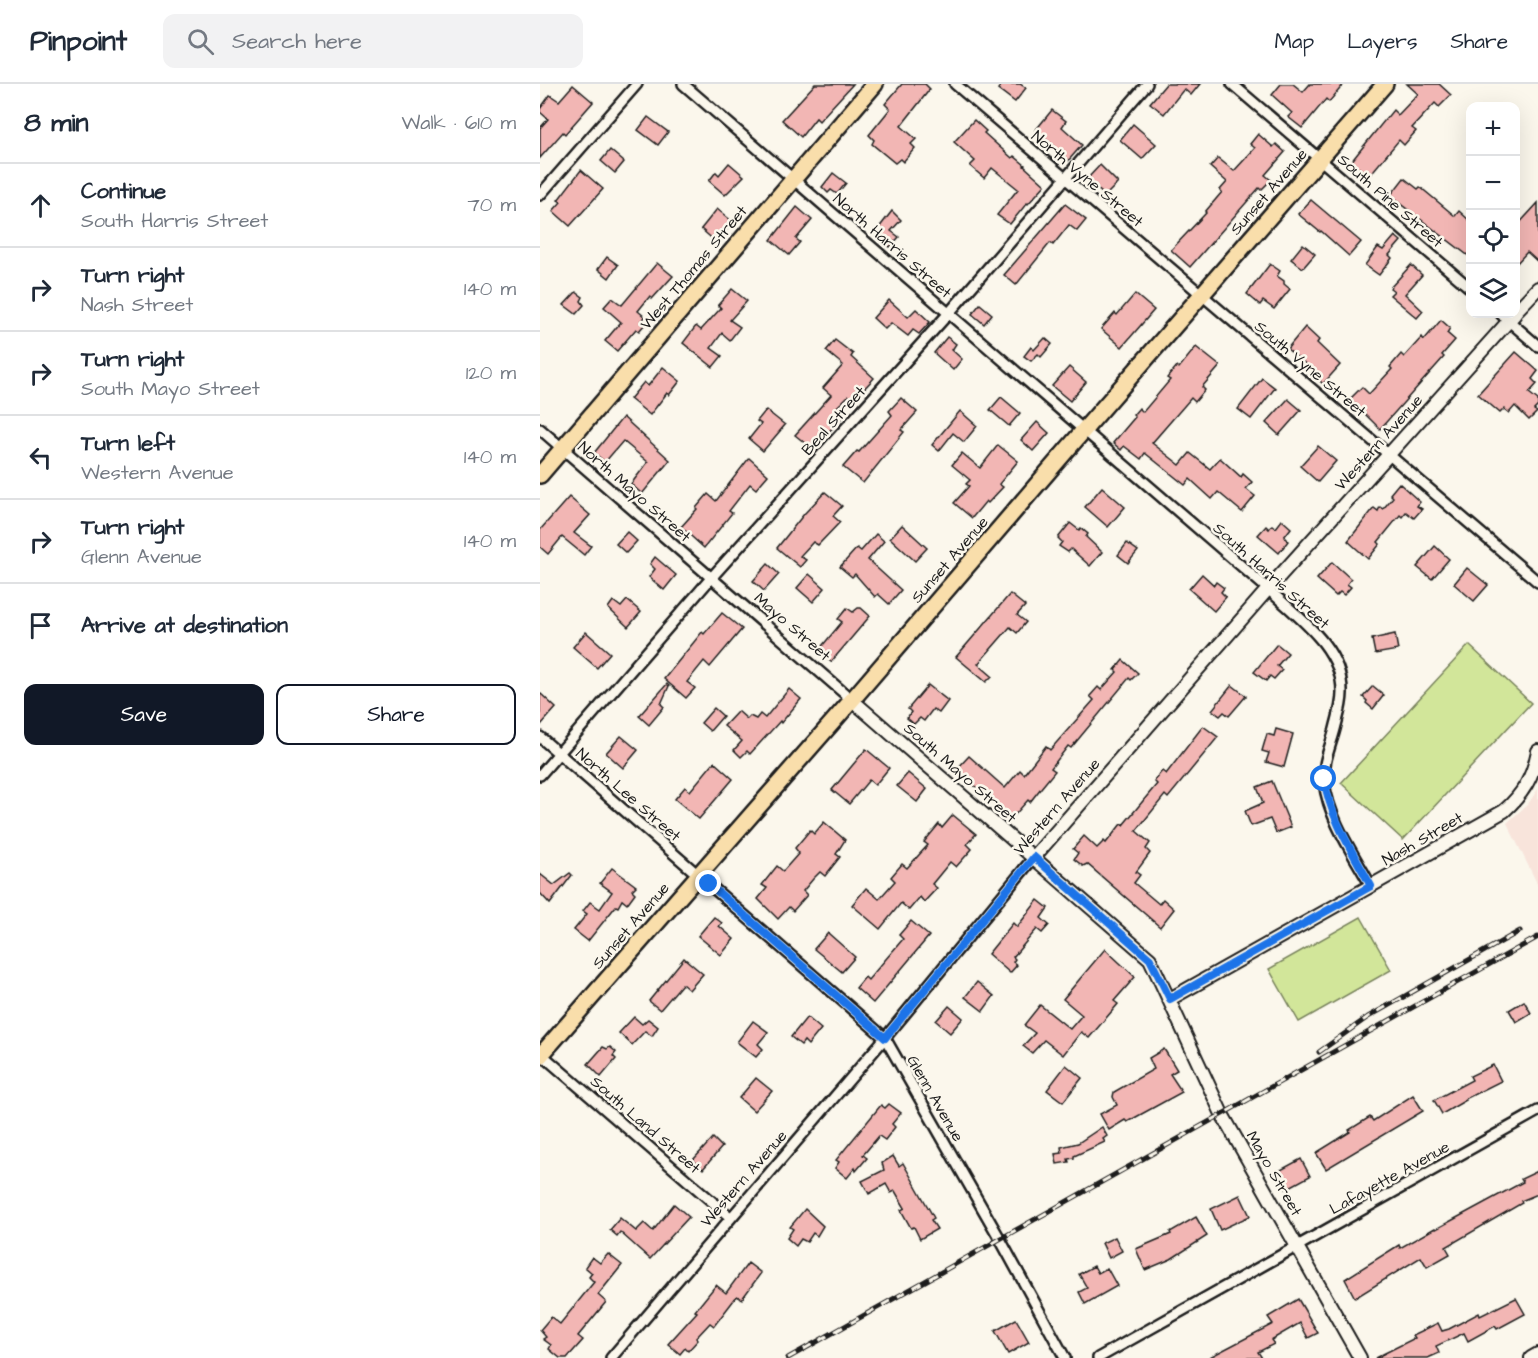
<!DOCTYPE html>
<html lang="en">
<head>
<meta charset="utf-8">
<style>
	:root { --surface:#fff; --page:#f2f2f3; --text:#1f2937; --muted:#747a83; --line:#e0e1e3; --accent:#111827 }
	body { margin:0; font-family:"Architects Daughter",sans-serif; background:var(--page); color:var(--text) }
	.controls { position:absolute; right:18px; top:18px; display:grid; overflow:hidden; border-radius:12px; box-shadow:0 6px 24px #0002 }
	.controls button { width:54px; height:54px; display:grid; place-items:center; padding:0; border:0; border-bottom:2px solid var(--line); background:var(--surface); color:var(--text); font:30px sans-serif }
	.stop { position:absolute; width:18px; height:18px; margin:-14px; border:4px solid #1a73e8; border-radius:50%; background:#fff }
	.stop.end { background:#1a73e8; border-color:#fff; box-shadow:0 2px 6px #0008 }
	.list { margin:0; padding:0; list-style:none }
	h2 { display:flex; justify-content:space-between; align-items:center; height:78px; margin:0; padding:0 24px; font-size:26px }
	h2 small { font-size:20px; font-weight:400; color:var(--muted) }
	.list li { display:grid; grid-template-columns:39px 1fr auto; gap:18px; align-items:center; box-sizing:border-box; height:84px; padding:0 24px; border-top:2px solid var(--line) }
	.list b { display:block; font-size:22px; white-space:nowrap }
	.list p { margin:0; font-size:20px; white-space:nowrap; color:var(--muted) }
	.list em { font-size:20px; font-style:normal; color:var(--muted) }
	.actions { display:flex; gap:12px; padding:18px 24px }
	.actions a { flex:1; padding:14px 0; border:2px solid var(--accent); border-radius:12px; text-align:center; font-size:21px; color:var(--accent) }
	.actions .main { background:var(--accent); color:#fff }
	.icon { flex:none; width:33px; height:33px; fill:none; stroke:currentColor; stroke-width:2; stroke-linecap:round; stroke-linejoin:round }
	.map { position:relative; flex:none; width:998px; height:1274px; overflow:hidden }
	header { display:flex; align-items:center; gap:36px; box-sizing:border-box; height:84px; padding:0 30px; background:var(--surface); border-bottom:2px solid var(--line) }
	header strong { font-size:28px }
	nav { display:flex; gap:33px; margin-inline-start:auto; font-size:21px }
	.search { width:420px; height:54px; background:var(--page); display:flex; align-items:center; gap:15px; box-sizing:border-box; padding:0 21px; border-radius:12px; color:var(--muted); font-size:22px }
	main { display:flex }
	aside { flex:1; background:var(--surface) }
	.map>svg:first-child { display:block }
	.built { fill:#f8e4db }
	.green { fill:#d2e69a; stroke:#77815b; stroke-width:1.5 }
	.building { fill:#f2b6b4; stroke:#1c1c1c; stroke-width:1.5 }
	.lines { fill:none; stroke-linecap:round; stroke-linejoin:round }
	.minor-casing { stroke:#1c1c1c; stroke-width:14 }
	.tertiary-casing { stroke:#1c1c1c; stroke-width:16 }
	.primary-casing { stroke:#1c1c1c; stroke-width:20 }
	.minor { stroke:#fbf7ec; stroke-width:9 }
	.tertiary { stroke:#fbf7ec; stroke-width:12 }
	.primary { stroke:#f9deab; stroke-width:15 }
	.rail-casing { stroke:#1c1c1c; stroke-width:5 }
	.rail { stroke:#fbf7ec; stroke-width:3; stroke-dasharray:9; stroke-linecap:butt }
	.route { stroke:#1a73e8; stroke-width:8 }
	.labels { text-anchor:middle; stroke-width:5; stroke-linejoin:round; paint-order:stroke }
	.street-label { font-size:16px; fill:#1c1c1c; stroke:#fbf7ec }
</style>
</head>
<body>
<header>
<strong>Pinpoint</strong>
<div class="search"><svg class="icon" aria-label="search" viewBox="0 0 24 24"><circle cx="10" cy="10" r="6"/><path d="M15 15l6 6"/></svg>Search here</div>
<nav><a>Map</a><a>Layers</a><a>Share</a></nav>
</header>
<main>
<aside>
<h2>8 min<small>Walk · 610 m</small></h2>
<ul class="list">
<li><svg class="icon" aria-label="ahead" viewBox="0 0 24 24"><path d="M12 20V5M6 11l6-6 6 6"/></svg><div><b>Continue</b><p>South Harris Street</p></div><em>70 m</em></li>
<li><svg class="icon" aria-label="right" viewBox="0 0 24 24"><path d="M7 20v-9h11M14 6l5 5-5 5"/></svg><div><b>Turn right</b><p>Nash Street</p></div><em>140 m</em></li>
<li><svg class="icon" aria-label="right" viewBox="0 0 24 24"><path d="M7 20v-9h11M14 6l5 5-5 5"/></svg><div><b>Turn right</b><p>South Mayo Street</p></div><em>120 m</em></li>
<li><svg class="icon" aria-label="left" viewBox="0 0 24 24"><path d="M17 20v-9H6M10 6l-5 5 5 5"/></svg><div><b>Turn left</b><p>Western Avenue</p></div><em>140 m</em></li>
<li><svg class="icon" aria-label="right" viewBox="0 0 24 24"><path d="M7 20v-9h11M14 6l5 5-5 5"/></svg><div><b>Turn right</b><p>Glenn Avenue</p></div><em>140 m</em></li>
<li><svg class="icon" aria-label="arrive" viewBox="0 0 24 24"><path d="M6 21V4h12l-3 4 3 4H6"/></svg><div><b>Arrive at destination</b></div></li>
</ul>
<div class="actions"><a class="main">Save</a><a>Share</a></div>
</aside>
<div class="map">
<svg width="998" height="1274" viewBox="0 0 998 1274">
	<rect width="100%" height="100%" fill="#fbf7ec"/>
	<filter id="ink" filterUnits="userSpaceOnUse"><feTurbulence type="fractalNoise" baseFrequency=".0167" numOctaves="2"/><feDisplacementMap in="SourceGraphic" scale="12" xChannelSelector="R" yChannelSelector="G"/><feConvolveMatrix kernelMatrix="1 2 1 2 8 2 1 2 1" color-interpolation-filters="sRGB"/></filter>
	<g filter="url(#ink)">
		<path class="built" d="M998,705V801L967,739L988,720Z"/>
		<g class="green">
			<path d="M929,561L991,619L863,756L801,699Z"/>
			<path d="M821,833L851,886L759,938L729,885Z"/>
		</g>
		<g class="building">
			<path d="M275,0H313L279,37L276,34L261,53L242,36Z"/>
			<path d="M362,0H385L390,5L361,42L376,55L371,60L375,64L363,78L360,75L355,79L332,60L334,56L329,51L350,25L345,20Z"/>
			<path d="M462,0H480L486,4L475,18L458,5Z"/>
			<path d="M626,0H660L651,11L644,5L624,30L610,19Z"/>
			<path d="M741,0H753L763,8L770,0H804L789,18L786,15L762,44L748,33L752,29L732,11Z"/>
			<path d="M867,0H899L911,11L899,23L895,19L872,44L876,47L864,61L859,56L829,92L819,84L815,89L807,83L818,69L853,26L858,31L878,10Z"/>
			<path d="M33,1L53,18L25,50L23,48L0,74V44L8,35L0,28V25L10,11L19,17Z"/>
			<path d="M512,26L526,37L522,43L542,61L528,77L513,64L514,62L495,47Z"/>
			<path d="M108,33L128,48L118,61L98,46Z"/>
			<path d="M434,36L446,47L444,49L472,74L474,72L485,81L484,82L505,101L488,120L487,119L470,140L457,131L478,105L452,84L444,94L430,82L435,77L414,58Z"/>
			<path d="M593,40L616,60L602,75L580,56Z"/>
			<path d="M718,50L733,63L736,60L745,68L725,91L731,96L721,106L719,104L650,183L631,166L666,129L665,128L682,108L680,106L687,98L670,83L678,74L694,87L715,64L710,60Z"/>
			<path d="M70,66L84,78L75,89L61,77Z"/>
			<path d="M189,79L204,92L185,111L169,97L176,88L179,91Z"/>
			<path d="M560,81L578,99L565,112L547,95Z"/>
			<path d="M41,86L63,105L30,142L13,127L21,118L18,116Z"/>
			<path d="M293,89L306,99L297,110L291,106L288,109L282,103Z"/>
			<path d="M864,94L878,105L880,103L915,132L919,127L930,137V173L850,112Z"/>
			<path d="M771,116L821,158L809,172L781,147L780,148L758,130Z"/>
			<path d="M998,119V178L987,168L975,181V144Z"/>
			<path d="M525,120L546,136L537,147L529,141L513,161L510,159L476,201L464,191Z"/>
			<path d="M257,123L272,136L256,155L260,158L249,171L231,156Z"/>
			<path d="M177,125L193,138L176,158L161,145Z"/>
			<path d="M352,127L361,136L351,147L359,153L350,163L335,149Z"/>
			<path d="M855,152L861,157L849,171L852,174L839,191L825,181L838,163L843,166Z"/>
			<path d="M763,160L775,170L763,184L751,175Z"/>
			<path d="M67,173L78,181L69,194L58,185Z"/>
			<path d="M117,179L133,192L112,215L110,212L98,227L105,233L101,237L105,240L99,247L96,245L77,267L65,257L81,238L64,223L72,214L82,221Z"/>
			<path d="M730,180L740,187L737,192L744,197V200L750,205L734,225L723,217L720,221L707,210Z"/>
			<path d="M871,181L882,191L865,210L883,227L877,234L850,211L854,207L850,204Z"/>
			<path d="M192,205L207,217L190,236L200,243L190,256L182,249L171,264L182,272L173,283L143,259L156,242L161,246L181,224L178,221Z"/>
			<path d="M36,208L43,213L41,217L44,221L36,230L24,221Z"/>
			<path d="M595,210L614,226L582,263L561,245L575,229L577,231Z"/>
			<path d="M349,216L368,233L376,225L390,238L379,250L373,246L368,252L351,239L345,245L333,234Z"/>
			<path d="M440,220L452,230L444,240L432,230Z"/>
			<path d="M901,236L910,244L907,249L915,256L902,271L904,273L840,345L810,315L822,303L829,310L852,285L850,283L861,270L864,273L882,253L884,256Z"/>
			<path d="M765,243L779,256L777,259L800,281L783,300L771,288L773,286L747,265Z"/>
			<path d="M407,253L416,260L412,266L422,275L413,286L394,269Z"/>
			<path d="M505,254L512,260L501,273L498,270L491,277L484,272L491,263L494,266Z"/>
			<path d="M295,256L313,270L311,273L334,294L320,309L317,307L311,315L308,312L294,326L302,333L285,352L275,367L255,351L291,311L283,304L303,281L286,267Z"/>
			<path d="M656,263L680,282L662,303L665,306L655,318L651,314L612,359L640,381L650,369L670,385L680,374L701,393L703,390L712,398L706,405L715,412L702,428L678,408L672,415L650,395L645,401L605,369L601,375L584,362L581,366L573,359L595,333L593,331L599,324L603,328L630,296L627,294L637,282L639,284Z"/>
			<path d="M976,268L998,287L992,295L997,300L989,309L998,316V322L994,326L997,328L989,336L975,322L969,329L964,325L960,329L938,310Z"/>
			<path d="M123,283L140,297L129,311L127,309L110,331L90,315L104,298L108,302Z"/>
			<path d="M529,283L546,298L530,317L512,302Z"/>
			<path d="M722,294L735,304L711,335L698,325Z"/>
			<path d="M461,313L480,329L469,342L450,326Z"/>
			<path d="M361,314L377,328L361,346L364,348L323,399L303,383L317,367L319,368L352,331L349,327Z"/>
			<path d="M748,315L761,326L739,351L726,339Z"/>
			<path d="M226,326L245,341L223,367L209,355L221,340L217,337Z"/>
			<path d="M420,327L437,342L424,358L413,349L399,367L392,361Z"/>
			<path d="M83,333L130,376L102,410L91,400L108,378L83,357L65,378L54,369Z"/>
			<path d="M497,338L509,349L493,367L481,356Z"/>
			<path d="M458,361L478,377L459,400L463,403L448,419L446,417L432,434L414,419L429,402L426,400L430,396L412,381L422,369L440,384Z"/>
			<path d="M778,362L796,377L778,398L760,382Z"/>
			<path d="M209,374L228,391L216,405L210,400L189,427L192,429L164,464L141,443L157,425L156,424L168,410L176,417Z"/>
			<path d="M859,399L880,418L877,422L882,425L874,434L866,428L862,433L860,431L838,458L840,460L828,475L808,457L834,424L838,427L840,423L843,425L853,413L850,410Z"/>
			<path d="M562,403L585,423L568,443L545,423Z"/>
			<path d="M285,408L302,422L293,432L300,438L278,461L273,458L260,472L266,476L260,483L237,464L264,430Z"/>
			<path d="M29,413L50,431L34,449L51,462L44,471L22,453L8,470L0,463V446Z"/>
			<path d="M742,436L751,444L744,453L748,457L739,469L718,451L726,442L729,445L732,441L736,444Z"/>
			<path d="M530,439L539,446L541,444L548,450L546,453L562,468L550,482L531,465L528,468L519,462L522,458L518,454Z"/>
			<path d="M362,441L387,464L375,477L350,454Z"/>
			<path d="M87,448L97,457L86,469L76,460Z"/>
			<path d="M336,450L344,457L328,476L361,506L349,520L338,510L335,513L315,490L312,493L300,483L317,464L321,467Z"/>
			<path d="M587,459L598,467L588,479L578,471Z"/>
			<path d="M895,462L909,475L892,495L877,483Z"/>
			<path d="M115,473L136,491L124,506L109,493L115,485L110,480Z"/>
			<path d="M792,478L811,495L807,500L811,503L804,511L800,508L796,512L777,495Z"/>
			<path d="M228,480L239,490L224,507L213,497Z"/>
			<path d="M927,484L948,501L934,517L914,500Z"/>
			<path d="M269,490L285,504L273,518L257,504Z"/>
			<path d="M662,490L674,501L676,498L684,504L681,508L686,513L674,527L649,505Z"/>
			<path d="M470,510L485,522L477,531L486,538L477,549L470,543L438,580L452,592L446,598L416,573Z"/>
			<path d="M87,516L101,528L88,543L68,524L73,517L81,523Z"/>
			<path d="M307,524L313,528L318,524H321L330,532L291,578L278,567L302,538L298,535Z"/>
			<path d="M182,529L202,545L170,583L164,577L147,598L155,604L146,614L124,595L162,548L164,550Z"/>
			<path d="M46,548L70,569L57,584L33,563Z"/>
			<path d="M855,550L858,566L835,570L832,555Z"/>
			<path d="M737,560L748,569L737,582L742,586L734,595L730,592L726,597L714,588Z"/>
			<path d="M583,576L598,589L591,596L589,594L531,664L528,662L511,684L515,687L501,704L490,718L488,716L472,734L416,686L429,672L465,704L480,686L484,690L506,662L510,666L554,616L550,612L558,603L561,606L577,588L575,586Z"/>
			<path d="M127,600L129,602L121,620L124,623L109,641L99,632Z"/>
			<path d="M388,601L408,617L399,629L393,625L384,637L380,634L374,640L367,634L371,628L368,625Z"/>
			<path d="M692,601L706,612L689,632L684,628L680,632L672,626Z"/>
			<path d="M833,602L844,611L833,625L826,619L827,617L823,613Z"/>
			<path d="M249,605L261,615L241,639L240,637L210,670L207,667L201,673L194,666L202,657L184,642L198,627L207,635L210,632L216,635L220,630L225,634Z"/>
			<path d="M0,609L16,624L0,642Z"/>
			<path d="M174,624L183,632L170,647L161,639Z"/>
			<path d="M663,642L678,653L628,714L625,711L596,747L610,759L606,765L610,769L596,788L600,791L594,799L619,820L623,815L634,825L620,843L547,780L543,782L534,775L538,769L533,765L544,752L557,764L564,757L566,759L581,740L583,741L617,700L614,697L622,687L626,690Z"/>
			<path d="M736,645L753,650L744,683L726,678L729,669L722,667L727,650L734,652Z"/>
			<path d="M81,652L98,666L83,684L66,669Z"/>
			<path d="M326,665L349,684L335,701L329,696L309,720L292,706Z"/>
			<path d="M174,678L193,695L159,735L135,715L145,703L150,707Z"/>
			<path d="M368,689L387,705L377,718L357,702Z"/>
			<path d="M732,697L751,743L736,749L730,735L711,742L705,727L723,719L717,703Z"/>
			<path d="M413,731L436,750L427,760L432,765L416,783L410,778L392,800L397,804L384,818L380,813L369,826L361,819L340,845L312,821L326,804L339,815L355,797L351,793L362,780L367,784L388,761L384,758L399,740L402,744Z"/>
			<path d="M284,738L305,756L296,770L300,773L285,792L280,788L273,795L263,807L267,811L253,827L249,823L238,835L218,815L227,804L222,801L237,782L243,787L259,769L255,764L270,746L274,750Z"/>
			<path d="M72,784L96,802L92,806L95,809L87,820L82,816L78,823L76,822L48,857L34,846L47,830L43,827L50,818L60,825L72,808L60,799Z"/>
			<path d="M30,789L32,791L10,820L0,809V790L14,801Z"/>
			<path d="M498,816L508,824L501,834L509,841L502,849L497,845L473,873L475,875L473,878L477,881L470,889L448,870L473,839L477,843Z"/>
			<path d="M174,833L182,839L179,842L194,855L181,871L158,852Z"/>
			<path d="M371,837L389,852L333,919L316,904L325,893L328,896L363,855L359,851Z"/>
			<path d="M288,849L315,873L302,888L274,865Z"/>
			<path d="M565,865L595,893L574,917L578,920L549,954L541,948L523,971L504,956L492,969L483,962L495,949L484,941L500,921L530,945L542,931L523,915Z"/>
			<path d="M144,874L163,890L149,906L142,900L120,926L109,917Z"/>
			<path d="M437,898L454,912L443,927L425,913Z"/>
			<path d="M984,917L991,929L976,938L969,926Z"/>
			<path d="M409,922L423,934L410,949L396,937Z"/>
			<path d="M94,933L102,940L108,935L118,943L112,952L105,947L92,961L79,949Z"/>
			<path d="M267,933L281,945L268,961L264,957L261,961L251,953Z"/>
			<path d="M213,937L228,948L218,960L223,965L216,973L197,958Z"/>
			<path d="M63,963L67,965L70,963L76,968L73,972L76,975L61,993L48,980Z"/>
			<path d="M624,965L637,986L630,990L642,1008L587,1038L585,1036L569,1046L560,1030L577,1021L573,1013L574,1008L614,985L609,974Z"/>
			<path d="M526,981L542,994L523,1018L507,1006Z"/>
			<path d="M953,981L961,997L925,1015L926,1016L902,1030L894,1016L932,996L930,992Z"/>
			<path d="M216,994L232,1007L214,1027L199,1014Z"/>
			<path d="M873,1011L883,1027L786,1085L776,1069L810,1048L809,1046L830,1033L833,1037Z"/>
			<path d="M349,1020L361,1029L352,1040L355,1043L345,1056L339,1052L323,1071L327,1074L316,1087L315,1084L307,1094L295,1084L299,1078L296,1076L341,1021L345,1024Z"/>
			<path d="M562,1043L567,1052L563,1055L565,1058L534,1072V1074L528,1075L529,1078L517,1080L515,1070L522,1069L521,1063L538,1059Z"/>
			<path d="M173,1054L182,1063L163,1085L153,1076Z"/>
			<path d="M353,1072L359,1082L363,1079L394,1134L391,1136L397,1145L380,1155L374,1143L371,1144L361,1126L365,1124L355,1107L351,1109L346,1100L329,1110L322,1097L344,1086L342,1079Z"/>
			<path d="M761,1075L770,1092L746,1105L737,1088Z"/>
			<path d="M998,1087V1110L981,1117L982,1119L906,1163L910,1170L887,1183L881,1173L815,1214L805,1195L859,1161L860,1164L895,1144L896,1145L983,1098L981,1095Z"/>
			<path d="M700,1111L710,1132L680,1146L671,1125Z"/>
			<path d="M134,1120L149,1133L110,1175L80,1148L77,1152L70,1146L80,1134L96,1147L104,1139L113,1147Z"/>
			<path d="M265,1125L283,1142L277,1152L273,1149L267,1158L261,1155L256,1162L247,1154L253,1145L250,1143Z"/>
			<path d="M656,1133L667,1152L631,1175L605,1186L596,1165L631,1150L630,1148Z"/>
			<path d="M575,1153L582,1167L569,1174L562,1159Z"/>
			<path d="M68,1170L82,1181L58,1211L66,1218L38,1252L43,1256L27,1274H20L9,1265L11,1261L3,1255L6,1253L0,1246L11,1233L20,1240L54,1198L49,1193L52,1189L45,1183L52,1173L60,1179Z"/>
			<path d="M208,1179L221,1189L202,1215L197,1212L174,1242L170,1239L156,1254L158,1256L148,1267L145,1264L140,1270L128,1260L157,1228L155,1227L176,1201L186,1209Z"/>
			<path d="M554,1182L558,1189L567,1184L577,1202L545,1220L539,1208L547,1204L539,1190Z"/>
			<path d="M976,1214L985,1230L957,1245L955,1242L928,1257L924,1249L896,1262L899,1269L888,1274H835L875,1254L873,1251L898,1239L902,1247L909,1245L939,1229L940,1232Z"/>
			<path d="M758,1215L778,1249L768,1254L760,1239L731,1256L734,1260L718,1268L722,1274H668L733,1240L728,1233Z"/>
			<path d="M476,1235L489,1258L468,1270L455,1247Z"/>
		</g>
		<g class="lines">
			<defs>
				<g id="minor">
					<path d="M143,0L728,505C758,533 803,564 802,609C802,620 799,630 796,641C792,659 782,679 784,698C789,736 813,769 831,802"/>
					<path d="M415,0L998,498"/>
					<path d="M692,0L930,204"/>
					<path d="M0,111L97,0"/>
					<path d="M961,230L998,262"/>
					<path d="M0,345L312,616"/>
					<path d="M0,653L345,954L460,1155L525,1274"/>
					<path d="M0,691L172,493L409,229L607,0"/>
					<path d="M0,969L190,1133"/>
					<path d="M71,1274L345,954L494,773"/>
					<path d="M558,1274L998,1027"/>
				</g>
				<g id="tertiary">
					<path d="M975,228L998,204"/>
					<path d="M312,616L610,875L682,1030L820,1274"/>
					<path d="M494,773L728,505L975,230"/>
					<path d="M630,915L964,727C983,710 993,693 998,667"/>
					<path d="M991,1274L998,1270"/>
				</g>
				<g id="primary">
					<path d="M0,391L335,0"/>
					<path d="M0,972L312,616L544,346L845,0"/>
				</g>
			</defs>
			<use href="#minor" class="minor-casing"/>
			<use href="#tertiary" class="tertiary-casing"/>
			<use href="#primary" class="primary-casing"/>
			<use href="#minor" class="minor"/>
			<use href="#tertiary" class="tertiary"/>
			<use href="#primary" class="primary"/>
			<defs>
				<g id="rail">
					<path d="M779,968L828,933L980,847"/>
					<path d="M248,1274L998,853"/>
				</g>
			</defs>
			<use href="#rail" class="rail-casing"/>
			<use href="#rail" class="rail"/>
		</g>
	</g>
	<g class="lines" filter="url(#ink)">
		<path class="route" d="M169,800L345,954L494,773L610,875L630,915L831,802C812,767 791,735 784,695"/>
	</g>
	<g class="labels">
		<g class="street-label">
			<text transform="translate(548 94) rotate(40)" y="6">North Vyne Street</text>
			<text transform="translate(728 107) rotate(-49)" y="6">Sunset Avenue</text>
			<text transform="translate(851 116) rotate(41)" y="6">South Pine Street</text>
			<text transform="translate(353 161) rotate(41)" y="6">North Harris Street</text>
			<text transform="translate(153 183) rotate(-50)" y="6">West Thomas Street</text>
			<text transform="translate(771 284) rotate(40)" y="6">South Vyne Street</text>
			<text transform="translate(293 336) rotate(-48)" y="6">Beal Street</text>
			<text transform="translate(838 358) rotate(-48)" y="6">Western Avenue</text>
			<text transform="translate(95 407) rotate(41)" y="6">North Mayo Street</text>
			<text transform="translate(409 475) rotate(-49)" y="6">Sunset Avenue</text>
			<text transform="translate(732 491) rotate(42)" y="6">South Harris Street</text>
			<text transform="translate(253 542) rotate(41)" y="6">Mayo Street</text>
			<text transform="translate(421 688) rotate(41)" y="6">South Mayo Street</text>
			<text transform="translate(89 710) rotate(41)" y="6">North Lee Street</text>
			<text transform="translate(516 722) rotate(-49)" y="6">Western Avenue</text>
			<text transform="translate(882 754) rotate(-30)" y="6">Nash Street</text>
			<text transform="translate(90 841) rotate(-49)" y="6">Sunset Avenue</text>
			<text transform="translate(396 1014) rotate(60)" y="6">Glenn Avenue</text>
			<text transform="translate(106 1040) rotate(41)" y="6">South Land Street</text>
			<text transform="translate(735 1089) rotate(60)" y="6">Mayo Street</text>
			<text transform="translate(849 1093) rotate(-29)" y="6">Lafayette Avenue</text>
			<text transform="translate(203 1094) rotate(-49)" y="6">Western Avenue</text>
		</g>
	</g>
</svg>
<div class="controls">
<button>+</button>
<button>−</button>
<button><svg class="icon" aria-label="locate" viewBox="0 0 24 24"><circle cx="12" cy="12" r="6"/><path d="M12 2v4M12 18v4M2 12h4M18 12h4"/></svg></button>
<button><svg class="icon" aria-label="layers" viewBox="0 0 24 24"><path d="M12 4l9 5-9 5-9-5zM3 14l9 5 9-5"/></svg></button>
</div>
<div class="stop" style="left:784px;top:695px"></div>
<div class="stop end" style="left:169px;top:800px"></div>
</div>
</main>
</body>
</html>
